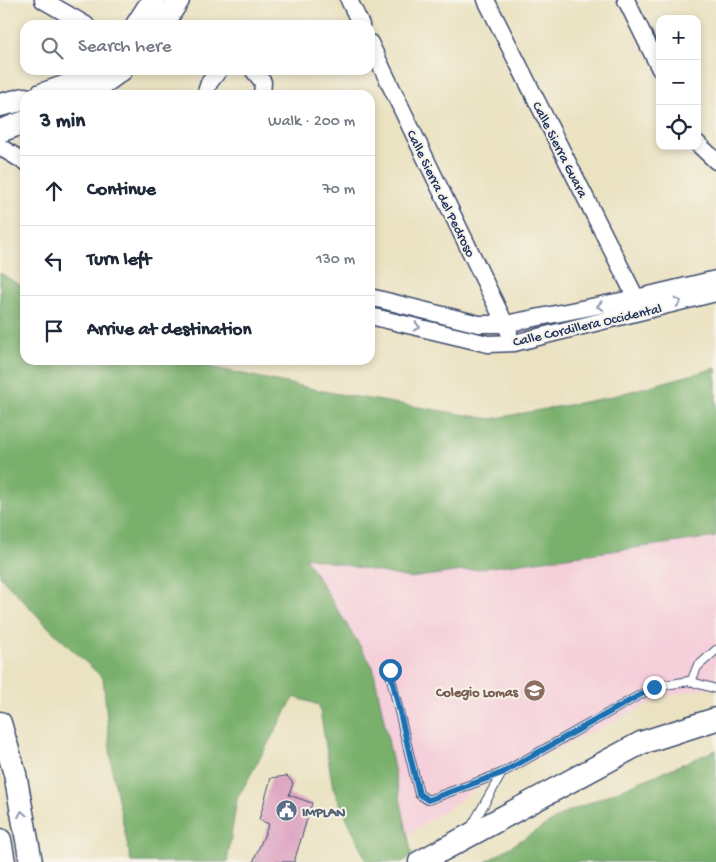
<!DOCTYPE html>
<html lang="en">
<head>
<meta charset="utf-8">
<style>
	:root { --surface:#fff; --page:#f2f2f3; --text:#1f2937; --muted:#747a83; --line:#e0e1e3 }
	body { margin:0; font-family:"Gochi Hand",sans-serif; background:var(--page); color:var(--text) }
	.controls { position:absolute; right:15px; top:15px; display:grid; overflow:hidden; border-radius:10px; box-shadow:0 2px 8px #0003 }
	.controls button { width:45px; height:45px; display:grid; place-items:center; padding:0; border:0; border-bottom:1px solid var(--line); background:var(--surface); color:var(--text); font:25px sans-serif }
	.stop { position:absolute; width:15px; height:15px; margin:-11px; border:4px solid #1f6fb2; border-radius:50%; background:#fff }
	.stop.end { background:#1f6fb2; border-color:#fff; box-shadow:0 1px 5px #0008 }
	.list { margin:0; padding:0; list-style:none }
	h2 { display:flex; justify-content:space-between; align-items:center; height:65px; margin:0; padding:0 20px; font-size:21px }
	h2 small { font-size:16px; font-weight:400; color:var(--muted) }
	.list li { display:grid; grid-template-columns:32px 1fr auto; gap:15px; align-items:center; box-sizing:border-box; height:70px; padding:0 20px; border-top:1px solid var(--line) }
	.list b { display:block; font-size:19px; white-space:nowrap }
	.list em { font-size:16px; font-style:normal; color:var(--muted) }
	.icon { flex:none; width:28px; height:28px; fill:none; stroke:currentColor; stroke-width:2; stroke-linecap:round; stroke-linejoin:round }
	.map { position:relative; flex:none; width:716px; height:862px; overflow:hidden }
	.search { position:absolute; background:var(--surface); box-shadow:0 2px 8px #0003; left:20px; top:20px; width:355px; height:55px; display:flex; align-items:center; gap:12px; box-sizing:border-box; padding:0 18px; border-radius:15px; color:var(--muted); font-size:19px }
	.panel { position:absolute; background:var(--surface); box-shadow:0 2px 8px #0003; left:20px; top:90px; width:355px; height:275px; border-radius:15px }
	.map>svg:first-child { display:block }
	.built { fill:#f5cfda }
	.forest { fill:#79b06c; stroke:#4a7065 }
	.building { fill:#dca0c0 }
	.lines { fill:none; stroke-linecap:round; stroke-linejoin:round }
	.lane-casing { stroke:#3a4a6d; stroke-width:10 }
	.street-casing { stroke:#3a4a6d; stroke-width:19 }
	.secondary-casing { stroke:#3a4a6d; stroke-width:25 }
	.lane { stroke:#fff; stroke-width:8 }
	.street { stroke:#fff; stroke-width:16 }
	.secondary { stroke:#fff; stroke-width:22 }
	.oneway { stroke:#8d97ae }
	.route { stroke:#1f6fb2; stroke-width:6 }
	.labels { text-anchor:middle; stroke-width:4; stroke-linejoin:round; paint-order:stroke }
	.street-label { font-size:14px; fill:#1b2f5e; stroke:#f7f3e8 }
	.education-label { font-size:14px; font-weight:bold; fill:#785e54; stroke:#f7f3e8; text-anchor:end }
	.service-label { font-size:14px; font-weight:bold; fill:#4e5e75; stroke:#f7f3e8; text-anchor:start }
</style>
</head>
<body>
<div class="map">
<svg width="716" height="862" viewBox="0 0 716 862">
	<rect width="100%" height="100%" fill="#f7f3e8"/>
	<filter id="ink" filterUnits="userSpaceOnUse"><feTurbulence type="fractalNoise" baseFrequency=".02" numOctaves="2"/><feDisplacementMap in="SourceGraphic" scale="10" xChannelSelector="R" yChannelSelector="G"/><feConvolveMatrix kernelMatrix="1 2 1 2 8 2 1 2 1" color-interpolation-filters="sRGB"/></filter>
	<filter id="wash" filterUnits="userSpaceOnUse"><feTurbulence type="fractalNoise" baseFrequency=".0096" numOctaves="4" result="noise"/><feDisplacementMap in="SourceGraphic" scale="20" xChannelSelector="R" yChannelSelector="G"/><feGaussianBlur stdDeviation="1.12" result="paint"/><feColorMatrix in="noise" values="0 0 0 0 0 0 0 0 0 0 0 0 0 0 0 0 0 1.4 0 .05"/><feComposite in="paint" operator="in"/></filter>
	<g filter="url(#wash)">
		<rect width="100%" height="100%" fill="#eae2c1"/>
		<path class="built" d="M716,537V686L665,696L473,791L407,836L373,667L304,557L410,577Z"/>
		<g class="forest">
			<path d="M0,273L25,288V360H177L333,393L491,419L606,398L716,368V537L410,578L305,557L373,667L412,856L402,862H367L333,788L319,705L294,697L237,799L227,862H131L112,770L103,678L50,629L0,576Z"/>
			<path d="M716,750V862H486L565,813Z"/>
		</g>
		<g id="blocks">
			<path class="building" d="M287,776L293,783L289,795L312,803L294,862H253L269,824L259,820L271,778Z"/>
		</g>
	</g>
	<g filter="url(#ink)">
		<use href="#blocks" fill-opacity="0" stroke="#3a4a6d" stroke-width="1"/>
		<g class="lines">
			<defs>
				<g id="lane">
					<path d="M389,670L419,794L428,800L502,773"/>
					<path d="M691,682L697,667L716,650"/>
					<path d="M470,829L502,773L654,687L689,681L716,689"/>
				</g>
				<g id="street">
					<path d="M43,0L86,25"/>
					<path d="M349,0L361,25"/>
					<path d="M486,0L636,298"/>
					<path d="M626,0L660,69"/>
					<path d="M370,43L509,332"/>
					<path d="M253,70L263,82L262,95"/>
					<path d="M205,95L209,83L219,70"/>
					<path d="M697,143L716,161"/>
					<path d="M0,147L25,162"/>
					<path d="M370,297L479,324H505L636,298L716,279"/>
					<path d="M370,316L488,344L514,343L716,293"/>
				</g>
				<g id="secondary">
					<path d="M137,25L153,0"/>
					<path d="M162,25L178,0"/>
					<path d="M41,95L84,80L98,70"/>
					<path d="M86,95L121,70"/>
					<path d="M0,105L25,99"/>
					<path d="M0,131L25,122"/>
					<path d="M0,723L15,774L31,862"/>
					<path d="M0,840L4,862"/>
					<path d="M420,862L641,743L716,719"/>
				</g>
			</defs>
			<use href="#lane" class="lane-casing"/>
			<use href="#street" class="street-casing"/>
			<use href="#secondary" class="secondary-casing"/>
			<use href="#lane" class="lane"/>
			<use href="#street" class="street"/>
			<use href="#secondary" class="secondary"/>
		</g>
		<defs><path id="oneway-chevron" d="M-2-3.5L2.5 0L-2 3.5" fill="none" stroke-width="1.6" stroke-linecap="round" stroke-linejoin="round" transform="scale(1.25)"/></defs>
		<g class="oneway">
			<use href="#oneway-chevron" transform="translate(678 302) rotate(-14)"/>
			<use href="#oneway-chevron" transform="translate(600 306) rotate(169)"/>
			<use href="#oneway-chevron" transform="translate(417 327) rotate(13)"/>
			<use href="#oneway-chevron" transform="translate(22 814) rotate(-100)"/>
		</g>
	</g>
	<g class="lines" filter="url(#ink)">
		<path class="route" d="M390,670L419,794L428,800L502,773L654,687"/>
	</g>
	<defs>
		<symbol id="school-disc" viewBox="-11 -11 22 22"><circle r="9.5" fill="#8d6e63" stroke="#f7f3e8"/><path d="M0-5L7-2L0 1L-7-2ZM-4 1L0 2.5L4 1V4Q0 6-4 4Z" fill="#fff"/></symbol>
		<symbol id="civic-disc" viewBox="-11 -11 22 22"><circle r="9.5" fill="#5c6f8a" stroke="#f7f3e8"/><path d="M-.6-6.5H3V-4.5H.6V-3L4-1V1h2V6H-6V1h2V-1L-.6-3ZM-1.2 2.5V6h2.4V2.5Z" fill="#fff"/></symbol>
	</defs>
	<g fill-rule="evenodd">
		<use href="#school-disc" x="522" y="678" width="25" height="25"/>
		<use href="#civic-disc" x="274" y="798" width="25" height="25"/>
	</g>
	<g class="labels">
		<g class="street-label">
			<text transform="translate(561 149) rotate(63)" y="5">Calle Sierra Guara</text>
			<text transform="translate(442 193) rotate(64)" y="5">Calle Sierra del Pedroso</text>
			<text transform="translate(587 324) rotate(-13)" y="5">Calle Cordillera Occidental</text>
		</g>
		<g class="education-label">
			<text x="518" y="696">Colegio Lomas</text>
		</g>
		<g class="service-label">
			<text x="302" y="816">IMPLAN</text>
		</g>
	</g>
</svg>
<div class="controls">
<button>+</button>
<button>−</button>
<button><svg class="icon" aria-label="locate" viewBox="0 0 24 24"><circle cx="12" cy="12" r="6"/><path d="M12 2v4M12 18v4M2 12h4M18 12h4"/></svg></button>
</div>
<div class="stop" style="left:390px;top:670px"></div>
<div class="stop end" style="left:654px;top:687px"></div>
<div class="search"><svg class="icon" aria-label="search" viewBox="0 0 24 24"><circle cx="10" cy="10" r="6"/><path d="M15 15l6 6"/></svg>Search here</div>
<section class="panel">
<h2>3 min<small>Walk · 200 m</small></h2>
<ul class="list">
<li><svg class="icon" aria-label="ahead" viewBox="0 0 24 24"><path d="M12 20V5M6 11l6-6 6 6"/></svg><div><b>Continue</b></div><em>70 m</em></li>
<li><svg class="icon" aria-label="left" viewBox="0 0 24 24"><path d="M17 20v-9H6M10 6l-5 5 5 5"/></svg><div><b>Turn left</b></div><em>130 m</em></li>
<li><svg class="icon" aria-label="arrive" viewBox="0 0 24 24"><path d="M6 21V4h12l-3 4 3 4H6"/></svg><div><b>Arrive at destination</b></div></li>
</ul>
</section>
</div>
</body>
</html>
